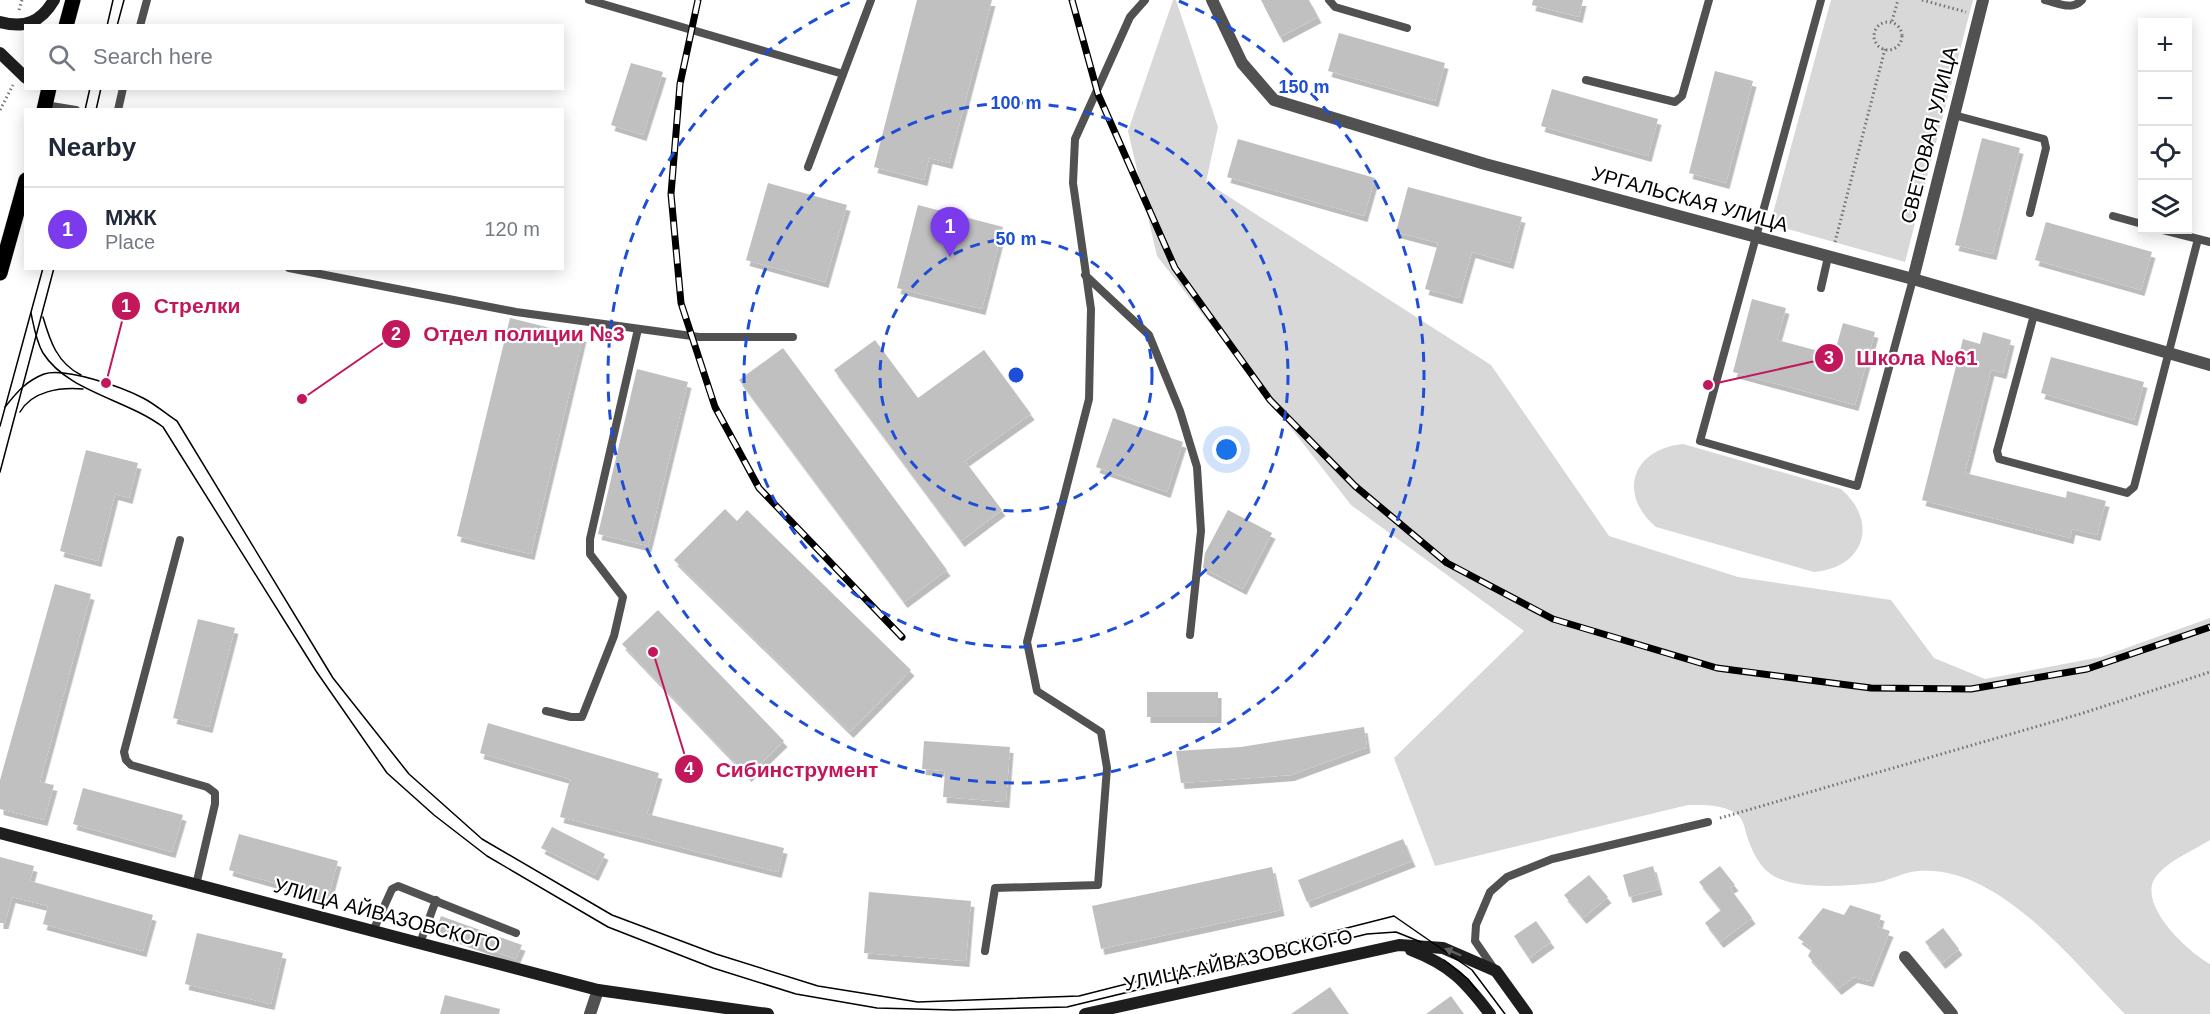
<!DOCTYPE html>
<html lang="en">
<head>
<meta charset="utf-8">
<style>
	:root { --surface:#fff; --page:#f2f2f3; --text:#1f2937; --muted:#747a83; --line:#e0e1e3; --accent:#7c3aed }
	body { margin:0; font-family:Helvetica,sans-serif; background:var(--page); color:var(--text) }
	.controls { position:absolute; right:18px; top:18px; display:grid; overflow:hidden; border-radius:0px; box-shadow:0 3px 15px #0003 }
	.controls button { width:54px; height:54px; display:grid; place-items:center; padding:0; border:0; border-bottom:2px solid var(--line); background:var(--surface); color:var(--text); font:30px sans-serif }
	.you { position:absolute; left:1227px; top:450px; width:21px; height:21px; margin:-15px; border:4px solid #fff; border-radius:50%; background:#1a73e8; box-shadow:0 0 0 9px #1a73e833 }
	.badge { display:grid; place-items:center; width:39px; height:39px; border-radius:50%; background:var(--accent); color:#fff; font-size:20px; font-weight:700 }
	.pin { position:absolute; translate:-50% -50px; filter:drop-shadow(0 2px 3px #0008) }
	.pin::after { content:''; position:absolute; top:32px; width:21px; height:18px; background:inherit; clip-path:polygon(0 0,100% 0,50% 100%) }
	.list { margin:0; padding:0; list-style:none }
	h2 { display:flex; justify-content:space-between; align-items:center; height:78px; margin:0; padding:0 24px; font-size:26px }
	h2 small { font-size:20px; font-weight:400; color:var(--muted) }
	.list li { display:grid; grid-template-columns:39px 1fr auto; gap:18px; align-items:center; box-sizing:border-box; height:84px; padding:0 24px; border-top:2px solid var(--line) }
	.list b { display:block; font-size:22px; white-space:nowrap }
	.list p { margin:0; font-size:20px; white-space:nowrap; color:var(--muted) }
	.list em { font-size:20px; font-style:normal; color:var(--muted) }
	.icon { flex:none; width:33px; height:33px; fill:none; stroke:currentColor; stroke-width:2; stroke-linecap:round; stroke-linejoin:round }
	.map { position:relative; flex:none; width:2210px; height:1014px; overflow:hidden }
	.search { position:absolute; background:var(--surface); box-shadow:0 3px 15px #0003; left:24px; top:24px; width:540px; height:66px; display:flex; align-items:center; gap:15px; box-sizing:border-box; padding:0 21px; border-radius:0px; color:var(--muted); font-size:22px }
	.panel { position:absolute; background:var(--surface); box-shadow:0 3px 15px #0003; left:24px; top:108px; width:540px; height:162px; border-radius:0px }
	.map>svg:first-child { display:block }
	.green { fill:#d8d8d8 }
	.building { fill:#c0c0c0; filter:url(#shadow) }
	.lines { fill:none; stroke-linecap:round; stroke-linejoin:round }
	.primary-casing { stroke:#dbdbdb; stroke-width:16 }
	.path { stroke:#737373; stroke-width:3; stroke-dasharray:1.5 3; stroke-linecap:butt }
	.lane { stroke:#515151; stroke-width:8 }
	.street { stroke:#515151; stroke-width:12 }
	.secondary { stroke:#1e1e1e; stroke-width:12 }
	.primary { stroke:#000; stroke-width:15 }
	.tram { stroke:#000; stroke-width:1.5 }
	.rail-casing { stroke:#000; stroke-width:7 }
	.rail { stroke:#fff; stroke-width:4.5; stroke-dasharray:14; stroke-linecap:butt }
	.oneway { fill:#626262 }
	.ring { fill:none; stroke:#1d4ed8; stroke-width:3; stroke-dasharray:10 8 }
	.labels { text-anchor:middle; stroke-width:4.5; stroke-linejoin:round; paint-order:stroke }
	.street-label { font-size:20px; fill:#000; stroke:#fff }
	.centre { fill:#1d4ed8; stroke:#fff; stroke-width:3 }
	.ring-label { font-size:18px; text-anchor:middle; font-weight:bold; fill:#1d4ed8; stroke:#fff; stroke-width:4.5; stroke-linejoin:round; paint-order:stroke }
	.leader { fill:none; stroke:#c2185b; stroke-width:2 }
	.callout-dot { fill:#c2185b; stroke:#fff; stroke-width:2 }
	.mark-label { font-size:18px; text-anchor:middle; font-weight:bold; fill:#fff }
	.callout-label { font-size:21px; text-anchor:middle; font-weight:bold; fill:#c2185b; stroke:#fff; stroke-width:4.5; stroke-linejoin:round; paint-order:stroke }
</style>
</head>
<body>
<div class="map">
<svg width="2210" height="1014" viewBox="0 0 2210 1014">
	<defs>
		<filter id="shadow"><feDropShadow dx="3.5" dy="6" stdDeviation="0" flood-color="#0004"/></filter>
	</defs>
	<rect width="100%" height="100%" fill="#fff"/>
	<g class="green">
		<path d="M1173,0H1176L1218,127L1206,182L1491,365L1609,536L1738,577L1891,600L1934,658L1985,679L2101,657L2210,618V840C2194,850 2172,859 2159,873C2131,900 2188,952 2210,964V1014H2125C2073,962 1999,864 1918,871C1903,872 1889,881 1874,883C1848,886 1804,889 1780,879C1761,872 1752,852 1746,833C1745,828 1743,821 1740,817C1727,804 1704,805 1688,805L1435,866L1394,758L1524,631L1351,505L1157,256L1128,131Z"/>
		<path d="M1831,0H1973L1905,262L1770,224Z"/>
		<path d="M1683,444L1841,489C1879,522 1865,567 1814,572L1656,527C1617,494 1632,449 1683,444Z"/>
	</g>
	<g class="building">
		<path d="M917,0H992L949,163L929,158L924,180L874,167Z"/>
		<path d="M1261,0H1309L1318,17L1280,37Z"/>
		<path d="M1533,0H1583L1579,17L1532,5Z"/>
		<path d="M1339,33L1445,63L1435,101L1328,71Z"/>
		<path d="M631,63L663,72L643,135L611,125Z"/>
		<path d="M1715,71L1753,81L1726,183L1689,173Z"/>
		<path d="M1552,89L1658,119L1648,156L1541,126Z"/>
		<path d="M1982,138L2020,148L1993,254L1955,245Z"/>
		<path d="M1238,139L1375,178L1364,216L1227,177Z"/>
		<path d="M768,183L847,205L825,282L746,260Z"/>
		<path d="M1408,187L1522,217L1510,263L1472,252L1459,298L1425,289L1438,243L1396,232Z"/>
		<path d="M918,205L1003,227L982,309L897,288Z"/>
		<path d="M2046,222L2152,252L2141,290L2035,260Z"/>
		<path d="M1752,299L1786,308L1777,340L1834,355L1843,323L1875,332L1855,405L1733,372Z"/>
		<path d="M510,318L583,336L531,554L457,536Z"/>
		<path d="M1983,332L2011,340L2003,373L1991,370L1965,473L2066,498L2067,491L2106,501L2097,535L2072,529L2070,538L1922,500L1963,339L1980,344Z"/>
		<path d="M875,340L918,398L984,350L1031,414L965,461L1002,510L961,541L834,370Z"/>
		<path d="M783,348L947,570L904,602L739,380Z"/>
		<path d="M2051,357L2144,382L2134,420L2041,393Z"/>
		<path d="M637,369L688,382L648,546L598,534Z"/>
		<path d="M1113,418L1183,442L1167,492L1096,467Z"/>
		<path d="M86,450L138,463L129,498L115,494L98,561L60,551Z"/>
		<path d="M725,509L737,521L747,510L911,670L850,732L674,560Z"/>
		<path d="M1228,510L1272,533L1243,589L1203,568L1205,553Z"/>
		<path d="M55,584L91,594L40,782L54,785L44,820L0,809V780Z"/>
		<path d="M658,610L784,741L748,776L622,644Z"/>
		<path d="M198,619L235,628L209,727L173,718Z"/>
		<rect x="1147" y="692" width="71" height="25"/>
		<path d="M488,723L659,773L647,814L784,848L778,872L560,817L570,779L480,753Z"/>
		<path d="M1364,727L1367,747L1291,775L1181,783L1176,751L1241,747Z"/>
		<path d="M924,741L1010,747L1006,802L943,797L945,771L922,769Z"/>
		<path d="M83,788L183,815L172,852L73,824Z"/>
		<path d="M552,827L605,854L595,875L541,848Z"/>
		<path d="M239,834L338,861L328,898L229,870Z"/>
		<path d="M1403,839L1412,861L1307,902L1298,880Z"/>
		<path d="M0,857L34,866L30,881L153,915L143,951L43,924L48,906L12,897L5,923H0Z"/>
		<path d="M1653,866L1659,889L1629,897L1623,875Z"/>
		<path d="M1720,866L1735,885L1730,888L1752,918L1720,942L1705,923L1721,910L1699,882Z"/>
		<path d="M1272,867L1281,910L1101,949L1092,906Z"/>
		<path d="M1589,875L1608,897L1583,918L1564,895Z"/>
		<path d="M869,892L971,901L966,961L864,953Z"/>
		<path d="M1850,905L1881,915L1878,927L1890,931L1870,981L1854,977L1838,989L1808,956L1812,948L1798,938L1823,908L1844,915Z"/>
		<path d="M441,916L522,945L516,959L436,931Z"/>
		<path d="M1536,921L1551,942L1529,958L1514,936Z"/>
		<path d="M1943,928L1959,949L1942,963L1925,942Z"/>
		<path d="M197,933L283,953L271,1004L185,984Z"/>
		<path d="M1330,987L1349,1014H1291Z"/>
		<path d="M445,995L500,1009L499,1014H440Z"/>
		<path d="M1451,996L1464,1014H1426Z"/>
	</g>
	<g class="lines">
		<defs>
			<g id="primary">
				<path d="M66,26L73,0"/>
				<path d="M44,110L49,88"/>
				<path d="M0,273L26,180"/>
			</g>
		</defs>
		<use href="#primary" class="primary-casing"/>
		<g class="path">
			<path d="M1922,0L1966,12"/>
			<path d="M19,10L22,0"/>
			<path d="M1892,21L1898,0"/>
			<circle cx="1888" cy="36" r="14"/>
			<path d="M0,110L13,85"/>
			<path d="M1835,242L1885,49"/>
			<path d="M1720,818L2080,714L2210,672"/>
		</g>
		<g class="lane">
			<path d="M589,0L843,74"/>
			<path d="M1329,0L1335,7L1407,28"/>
			<path d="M1821,0L1700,441L1857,486L1913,279"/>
			<path d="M2045,0C2058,3 2072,11 2082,0"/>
			<path d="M140,26L147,0"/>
			<path d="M1586,80L1675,102L1682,96L1709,0"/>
			<path d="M45,105L76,110"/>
			<path d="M118,110L123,88"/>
			<path d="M1954,115L2044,139L2046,148L2030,213"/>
			<path d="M808,167L871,0"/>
			<path d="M2113,216L2142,224"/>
			<path d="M2163,230L2210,242"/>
			<path d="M289,268L516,312L699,337H793"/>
			<path d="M1085,275L1149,335L1180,411L1197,467L1201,531L1190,635"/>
			<path d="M1821,288L1828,257"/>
			<path d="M2034,315L1997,451L1999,459L2127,493L2134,487L2198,239"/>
			<path d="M180,540L124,752L126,760L131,765L207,787L215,793V804L196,885"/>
			<path d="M546,711L571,717H582L614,636L623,597L590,554V539L638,329"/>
			<path d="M373,931L392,889L398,886L516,933"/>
			<path d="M420,943L436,900"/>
			<path d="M985,951L995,888L1098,885L1107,768L1101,732L1037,691L1027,642L1089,399L1091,309L1073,183L1075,139L1130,17L1145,0"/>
			<path d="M1495,970L1475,941L1476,925L1490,892L1507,877L1552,859L1708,822"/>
		</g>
		<g class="street">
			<path d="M1212,0L1242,63L1274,100L1485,164L1913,279L2210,365"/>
			<path d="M1913,279L1983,0"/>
			<path d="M1905,957L1952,1014"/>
			<path d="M590,1014L598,990"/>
		</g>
		<g class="secondary">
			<path d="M0,22C25,29 41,22 54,0"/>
			<path d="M0,53L26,78"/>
			<path d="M0,833L598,990L768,1014"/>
			<path d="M1411,950C1450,965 1465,981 1490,1014"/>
			<path d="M1085,1014L1399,945L1443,948L1496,971L1527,1014"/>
		</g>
		<use href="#primary" class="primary"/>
		<g class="tram">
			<path d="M107,26L113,0"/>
			<path d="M117,26L124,0"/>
			<path d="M85,110L90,88"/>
			<path d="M96,110L101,88"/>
			<path d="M31,313C34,327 36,341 43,353C68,392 126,399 163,427L316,671L387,773L434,815L487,856L608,927L713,968L796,994L877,1008L954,1010L1067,1007L1367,934L1396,932L1421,942"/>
			<path d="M43,317C50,341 57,363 81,375"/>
			<path d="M5,407C17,392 26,381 44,374C65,367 122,387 143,398C155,404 166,414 177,421L333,678L409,774L482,839L612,915L716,954L818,986L918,1002L1079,996L1394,916L1472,970L1505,1014"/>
			<path d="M20,412C32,391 60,387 83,389"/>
			<path d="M0,426L43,268"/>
			<path d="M0,472L54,268"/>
			<path d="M1444,960L1468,979L1477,991"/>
		</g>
		<defs>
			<g id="rail">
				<path d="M698,0L680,84L671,194L681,303L715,407L759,488L902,637"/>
				<path d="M1072,0L1098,94L1175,268L1270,400L1355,486L1447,563L1553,619L1717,668L1871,688L1971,689L2087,669L2210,627"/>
			</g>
		</defs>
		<use href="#rail" class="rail-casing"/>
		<use href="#rail" class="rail"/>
	</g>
	<defs><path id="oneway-solid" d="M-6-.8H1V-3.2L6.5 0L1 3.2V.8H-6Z" transform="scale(1.5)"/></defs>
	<use class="oneway" href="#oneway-solid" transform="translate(1453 952) rotate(-157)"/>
	<g class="ring">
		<circle cx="1016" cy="375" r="136"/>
		<circle cx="1016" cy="375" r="272"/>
		<path d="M1179 1A408 408 0 1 1 853 1"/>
	</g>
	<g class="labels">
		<g class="street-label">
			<text transform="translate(1929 135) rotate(-76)" y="7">СВЕТОВАЯ УЛИЦА</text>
			<text transform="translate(1690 199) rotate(15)" y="7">УРГАЛЬСКАЯ УЛИЦА</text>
			<text transform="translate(387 915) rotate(15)" y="7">УЛИЦА АЙВАЗОВСКОГО</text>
			<text transform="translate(1238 960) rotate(-12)" y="7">УЛИЦА АЙВАЗОВСКОГО</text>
		</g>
	</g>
	<circle cx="1016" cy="375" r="9" class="centre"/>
	<g class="ring-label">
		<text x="1304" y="93">150 m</text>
		<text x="1016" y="109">100 m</text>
		<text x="1016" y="245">50 m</text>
	</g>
	<path class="leader" d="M106 383L126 306M302 399L396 334M1708 385L1829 358M653 652L689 769"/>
	<g class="callout-dot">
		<circle cx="106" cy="383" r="6"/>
		<circle cx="302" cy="399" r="6"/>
		<circle cx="1708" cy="385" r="6"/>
		<circle cx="653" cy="652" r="6"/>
		<circle cx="126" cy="306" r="15"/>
		<circle cx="396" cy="334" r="15"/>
		<circle cx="1829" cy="358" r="15"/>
		<circle cx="689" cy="769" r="15"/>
	</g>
	<g class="mark-label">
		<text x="126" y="312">1</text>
		<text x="396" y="340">2</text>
		<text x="1829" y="364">3</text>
		<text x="689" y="775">4</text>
	</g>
	<g class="callout-label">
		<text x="197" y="313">Стрелки</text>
		<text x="524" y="341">Отдел полиции №3</text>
		<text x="1917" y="365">Школа №61</text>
		<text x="797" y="777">Сибинструмент</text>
	</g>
</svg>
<div class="controls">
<button>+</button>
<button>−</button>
<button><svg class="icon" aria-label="locate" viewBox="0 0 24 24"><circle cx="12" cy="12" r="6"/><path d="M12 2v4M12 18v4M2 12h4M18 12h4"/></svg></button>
<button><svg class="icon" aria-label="layers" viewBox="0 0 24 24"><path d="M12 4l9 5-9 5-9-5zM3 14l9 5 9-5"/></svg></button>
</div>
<div class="you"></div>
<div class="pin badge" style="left:950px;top:257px">1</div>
<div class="search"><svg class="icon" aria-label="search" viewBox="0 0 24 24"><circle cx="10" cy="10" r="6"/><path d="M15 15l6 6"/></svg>Search here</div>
<section class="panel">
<h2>Nearby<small></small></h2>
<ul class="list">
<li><span class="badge">1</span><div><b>МЖК</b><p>Place</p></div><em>120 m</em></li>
</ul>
</section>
</div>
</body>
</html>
